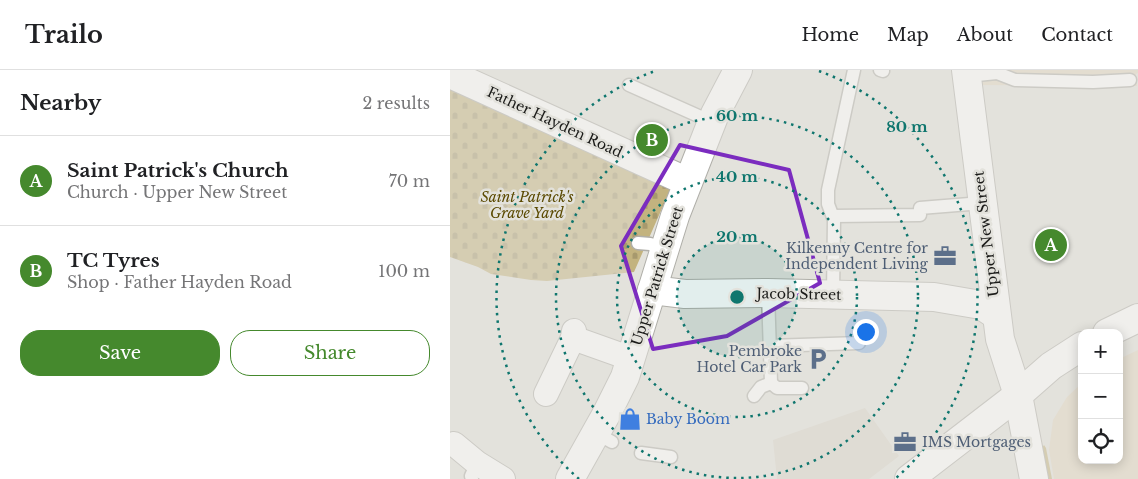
<!DOCTYPE html>
<html lang="en">
<head>
<meta charset="utf-8">
<style>
	:root { --surface:#fff; --page:#f2f2f2; --text:#202124; --muted:#757577; --line:#e0e0e0; --accent:#45892d }
	body { margin:0; font-family:"Libre Baskerville",serif; background:var(--page); color:var(--text) }
	.controls { position:absolute; right:15px; bottom:15px; display:grid; overflow:hidden; border-radius:10px; box-shadow:0 2px 12px #0003 }
	.controls button { width:45px; height:45px; display:grid; place-items:center; padding:0; border:0; border-bottom:1px solid var(--line); background:var(--surface); color:var(--text); font:25px sans-serif }
	.you { position:absolute; left:415px; top:261px; width:18px; height:18px; margin:-12px; border:4px solid #fff; border-radius:50%; background:#1a73e8; box-shadow:0 0 0 8px #1a73e833 }
	.badge { display:grid; place-items:center; width:32px; height:32px; border-radius:50%; background:var(--accent); color:#fff; font-size:16px; font-weight:700 }
	.pin { position:absolute; translate:-50% -50%; border:2px solid #fff; box-shadow:0 1px 5px #0006 }
	.list { margin:0; padding:0; list-style:none }
	h2 { display:flex; justify-content:space-between; align-items:center; height:65px; margin:0; padding:0 20px; font-size:21px }
	h2 small { font-size:16px; font-weight:400; color:var(--muted) }
	.list li { display:grid; grid-template-columns:32px 1fr auto; gap:15px; align-items:center; box-sizing:border-box; height:90px; padding:0 20px; border-top:1px solid var(--line) }
	.list b { display:block; font-size:19px; white-space:nowrap }
	.list p { margin:0; font-size:16px; white-space:nowrap; color:var(--muted) }
	.list em { font-size:16px; font-style:normal; color:var(--muted) }
	.actions { display:flex; gap:10px; padding:15px 20px }
	.actions a { flex:1; padding:11px 0; border:1px solid var(--accent); border-radius:20px; text-align:center; font-size:18px; color:var(--accent) }
	.actions .main { background:var(--accent); color:#fff }
	.icon { flex:none; width:28px; height:28px; fill:none; stroke:currentColor; stroke-width:2; stroke-linecap:round; stroke-linejoin:round }
	.map { position:relative; flex:none; width:688px; height:409px; overflow:hidden }
	header { display:flex; align-items:center; gap:30px; box-sizing:border-box; height:70px; padding:0 25px; background:var(--surface); border-bottom:1px solid var(--line) }
	header strong { font-size:24px }
	nav { display:flex; gap:28px; margin-inline-start:auto; font-size:18px }
	main { display:flex }
	aside { flex:1; background:var(--surface) }
	.map>svg:first-child { display:block }
	.built { fill:#d9d5c9 }
	.education { fill:#e2d7c2 }
	.grass { fill:url(#grass-tufts) }
	.cemetery { fill:url(#cemetery-stones) }
	.lines { fill:none; stroke-linecap:round; stroke-linejoin:round }
	.service-casing { stroke:#b0afa9; stroke-width:15 }
	.minor-casing { stroke:#b0afa9; stroke-width:26 }
	.tertiary-casing { stroke:#b0afa9; stroke-width:30 }
	.secondary-casing { stroke:#b0afa9; stroke-width:30 }
	.service { stroke:#fff; stroke-width:12 }
	.minor { stroke:#fff; stroke-width:24 }
	.tertiary { stroke:#fff; stroke-width:28 }
	.secondary { stroke:#fff; stroke-width:28 }
	.marked { fill:none; stroke:#7b2cbf; stroke-width:4; stroke-linejoin:round }
	.ring { fill:none; stroke:#0f766e; stroke-width:2.5; stroke-dasharray:2.5 5 }
	.labels { text-anchor:middle; stroke-width:5; stroke-linejoin:round; paint-order:stroke }
	.street-label { font-size:14px; fill:#1b1b19; stroke:#e3e2dc }
	.park-label { font-size:14px; font-style:italic; fill:#5a4900; stroke:#e3e2dc }
	.service-label { font-size:14px; fill:#4e5e75; stroke:#e3e2dc; text-anchor:end }
	.shop-label { font-size:14px; fill:#366cbe; stroke:#e3e2dc; text-anchor:start }
	.centre { fill:#0f766e; stroke:#e3e2dc; stroke-width:2.5 }
	.ring-label { font-size:15px; text-anchor:middle; font-weight:bold; fill:#0f766e; stroke:#e3e2dc; stroke-width:5; stroke-linejoin:round; paint-order:stroke }
</style>
</head>
<body>
<header>
<strong>Trailo</strong>
<nav><a>Home</a><a>Map</a><a>About</a><a>Contact</a></nav>
</header>
<main>
<aside>
<h2>Nearby<small>2 results</small></h2>
<ul class="list">
<li><span class="badge">A</span><div><b>Saint Patrick's Church</b><p>Church · Upper New Street</p></div><em>70 m</em></li>
<li><span class="badge">B</span><div><b>TC Tyres</b><p>Shop · Father Hayden Road</p></div><em>100 m</em></li>
</ul>
<div class="actions"><a class="main">Save</a><a>Share</a></div>
</aside>
<div class="map">
<svg width="688" height="409" viewBox="0 0 688 409">
	<defs>
		<pattern id="grass-tufts" width="24" height="20" patternUnits="userSpaceOnUse" patternTransform="scale(1.25)"><rect width="24" height="20" fill="#c3b37f"/><path d="M3 7l-1-3M5 7V3M7 7l1-3M15 17l-1-3M17 17v-4M19 17l1-3" fill="none" stroke="#a7996d"/></pattern>
		<pattern id="cemetery-stones" width="16" height="16" patternUnits="userSpaceOnUse" patternTransform="scale(1.25)"><rect width="16" height="16" fill="#c3b37f"/><path d="M2 7V4a2 2 0 0 1 4 0v3zM10 15v-3a2 2 0 0 1 4 0v3z" fill="#a7996d"/></pattern>
	</defs>
	<rect width="100%" height="100%" fill="#e3e2dc"/>
	<path class="built" d="M415,338L449,386L419,409H327L323,370Z"/>
	<g class="education">
		<path d="M524,0H688V3L686,4L687,16L526,15Z"/>
		<path d="M688,280V409H604L599,380L603,350L617,327L632,313V390H669V289Z"/>
	</g>
	<path class="grass" d="M594,375L596,378L602,409H597L592,378Z"/>
	<path class="cemetery" d="M0,15L221,118L184,202L97,211L81,210L41,204L28,197L0,187Z"/>
	<g class="lines">
		<defs>
			<g id="service">
				<path d="M430,0L433,1"/>
				<path d="M547,3L565,10L643,12L680,10"/>
				<path d="M517,6L547,3L549,0"/>
				<path d="M179,15L262,52"/>
				<path d="M383,146L470,145V138L532,133"/>
				<path d="M188,173L200,174L214,179"/>
				<path d="M318,223L321,313L327,318H352"/>
				<path d="M383,224L384,150L378,134V120L404,0"/>
				<path d="M320,276L409,273"/>
				<path d="M304,326L311,317L321,313"/>
				<path d="M146,363L162,372"/>
				<path d="M191,383L221,387"/>
				<path d="M22,409L21,406L27,393"/>
			</g>
			<g id="minor">
				<path d="M123,268L182,289"/>
				<path d="M96,324L123,268L124,261"/>
				<path d="M4,374L27,393L53,409"/>
			</g>
			<g id="tertiary">
				<path d="M516,0L550,269L568,325L584,409"/>
				<path d="M0,4L238,112"/>
				<path d="M202,220L235,224L318,223L484,227L531,235L546,245"/>
			</g>
			<g id="secondary">
				<path d="M657,263L688,248"/>
				<path d="M120,409L157,343L175,307L225,146L265,44L288,0"/>
				<path d="M459,409L568,325L601,296L632,276"/>
			</g>
		</defs>
		<use href="#service" class="service-casing"/>
		<use href="#minor" class="minor-casing"/>
		<use href="#tertiary" class="tertiary-casing"/>
		<use href="#secondary" class="secondary-casing"/>
		<use href="#service" class="service"/>
		<use href="#minor" class="minor"/>
		<use href="#tertiary" class="tertiary"/>
		<use href="#secondary" class="secondary"/>
	</g>
	<path d="M0 0H688V409H0ZM230,75L339,100L370,213L277,266L203,279L171,176Z" fill="#e3e2dc" fill-opacity=".55" fill-rule="evenodd"/>
	<path class="marked" d="M230,75L339,100L370,213L277,266L203,279L171,176Z"/>
	<circle cx="287" cy="227" r="60" fill="#0f766e" fill-opacity=".12"/>
	<g class="ring">
		<circle cx="287" cy="227" r="60"/>
		<circle cx="287" cy="227" r="120"/>
		<circle cx="287" cy="227" r="181"/>
		<path d="M129 409A241 241 0 0 1 205 1M369 1A241 241 0 0 1 445 409"/>
	</g>
	<defs>
		<symbol id="office-bare" viewBox="-9 -9 18 18"><path d="M-6-3h4V-5.5h4V-3h4V5H-6ZM-1-4.5V-3h2v-1.5ZM-6 0V1H6V0Z" fill="#5c6f8a" stroke="#e3e2dc" stroke-width="2.5" paint-order="stroke"/></symbol>
		<symbol id="parking-bare" viewBox="-9 -9 18 18"><path d="M-3.5-5.5H1a3.5 3.5 0 0 1 0 7H-1V5.5H-3.5ZM-1-3.4V-.6H.8a1.4 1.4 0 0 0 0-2.8Z" fill="#5c6f8a" stroke="#e3e2dc" stroke-width="2.5" paint-order="stroke"/></symbol>
		<symbol id="shop-bare" viewBox="-9 -9 18 18"><path d="M-5-2.5h2.3a2.7 3.5 0 0 1 5.4 0H5L5.5 6h-11ZM-1.5-2.5h3a1.5 2.3 0 0 0-3 0Z" fill="#3f7fe0" stroke="#e3e2dc" stroke-width="2.5" paint-order="stroke"/></symbol>
	</defs>
	<g fill-rule="evenodd">
		<use href="#office-bare" x="479" y="170" width="32" height="32"/>
		<use href="#parking-bare" x="352" y="273" width="32" height="32"/>
		<use href="#shop-bare" x="164" y="333" width="32" height="32"/>
		<use href="#office-bare" x="439" y="356" width="32" height="32"/>
	</g>
	<g class="labels">
		<g class="street-label">
			<text transform="translate(105 52) rotate(25)" y="5">Father Hayden Road</text>
			<text transform="translate(536 164) rotate(-97)" y="5">Upper New Street</text>
			<text transform="translate(207 206) rotate(-73)" y="5">Upper Patrick Street</text>
			<text transform="translate(349 224) rotate(1)" y="5">Jacob Street</text>
		</g>
		<g class="park-label">
			<text x="77" y="132">Saint Patrick's<tspan x="77" dy="16">Grave Yard</tspan></text>
		</g>
		<g class="service-label">
			<text x="478" y="183">Kilkenny Centre for<tspan x="478" dy="16">Independent Living</tspan></text>
			<text x="352" y="286">Pembroke<tspan x="352" dy="16">Hotel Car Park</tspan></text>
			<text x="472" y="377" text-anchor="start">IMS Mortgages</text>
		</g>
		<g class="shop-label">
			<text x="196" y="354">Baby Boom</text>
		</g>
	</g>
	<circle cx="287" cy="227" r="8" class="centre"/>
	<g class="ring-label">
		<text x="287" y="51">60 m</text>
		<text x="457" y="62">80 m</text>
		<text x="287" y="112">40 m</text>
		<text x="287" y="172">20 m</text>
	</g>
</svg>
<div class="controls">
<button>+</button>
<button>−</button>
<button><svg class="icon" aria-label="locate" viewBox="0 0 24 24"><circle cx="12" cy="12" r="6"/><path d="M12 2v4M12 18v4M2 12h4M18 12h4"/></svg></button>
</div>
<div class="you"></div>
<div class="pin badge" style="left:601px;top:175px">A</div>
<div class="pin badge" style="left:202px;top:70px">B</div>
</div>
</main>
</body>
</html>
